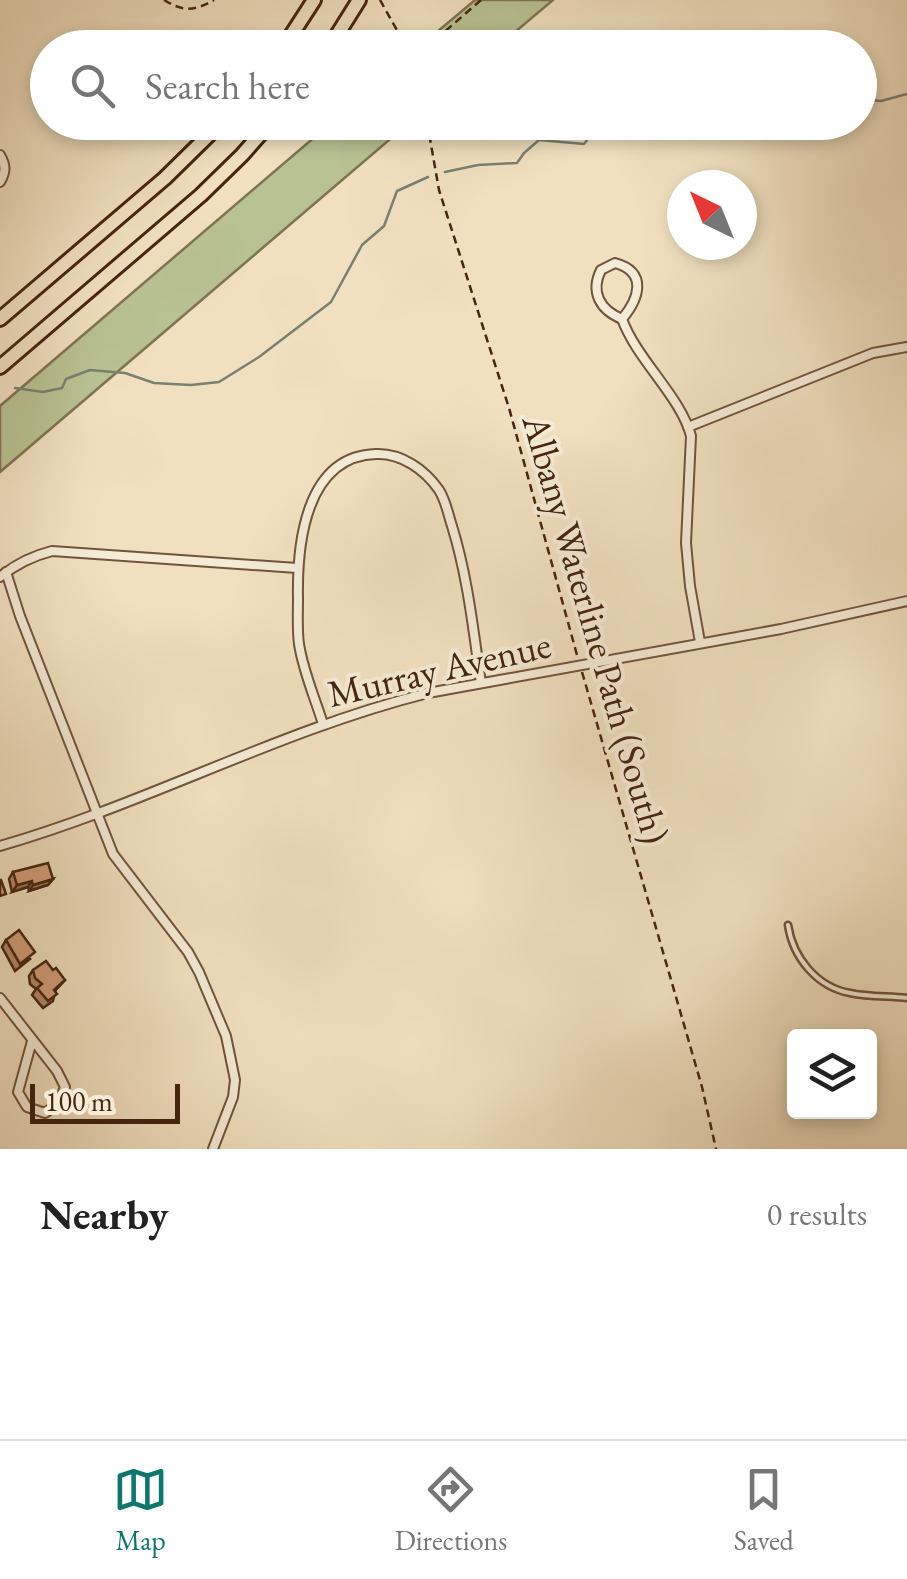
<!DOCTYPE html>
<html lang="en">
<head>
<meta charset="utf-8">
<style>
	:root { --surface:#fff; --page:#f2f2f2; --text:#222; --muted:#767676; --line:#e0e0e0; --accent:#0f766e }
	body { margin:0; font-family:"EB Garamond",serif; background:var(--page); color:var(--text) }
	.controls { position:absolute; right:30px; bottom:30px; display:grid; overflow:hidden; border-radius:10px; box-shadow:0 5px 15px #0003 }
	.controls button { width:90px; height:90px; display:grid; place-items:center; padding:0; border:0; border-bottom:2px solid var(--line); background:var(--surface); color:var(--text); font:50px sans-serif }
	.compass { position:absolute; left:667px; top:170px; width:90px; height:90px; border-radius:50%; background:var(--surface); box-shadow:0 5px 15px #0003; rotate:317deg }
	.scale { position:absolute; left:30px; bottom:25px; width:150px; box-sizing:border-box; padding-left:10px; border:5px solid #452510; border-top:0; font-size:28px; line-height:35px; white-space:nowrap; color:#452510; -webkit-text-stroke:8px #f5ebd6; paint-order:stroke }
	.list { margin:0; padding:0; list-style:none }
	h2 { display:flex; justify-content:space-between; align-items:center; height:130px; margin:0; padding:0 40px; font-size:42px }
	h2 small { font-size:32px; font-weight:400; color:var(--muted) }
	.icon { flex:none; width:55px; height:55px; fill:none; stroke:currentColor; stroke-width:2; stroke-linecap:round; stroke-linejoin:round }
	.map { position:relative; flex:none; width:907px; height:1149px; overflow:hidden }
	.search { position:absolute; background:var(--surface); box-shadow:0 5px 15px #0003; left:30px; right:30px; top:30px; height:110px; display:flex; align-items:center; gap:25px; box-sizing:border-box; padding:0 35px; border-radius:55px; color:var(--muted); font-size:38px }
	.sheet { height:290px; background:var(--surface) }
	nav { display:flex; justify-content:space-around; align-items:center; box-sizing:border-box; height:140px; border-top:2px solid var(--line); background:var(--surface); font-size:28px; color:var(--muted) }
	nav a { display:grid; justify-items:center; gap:5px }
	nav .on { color:var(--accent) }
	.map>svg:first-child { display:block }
	.green { fill:#b9c293; stroke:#7f7452; stroke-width:2.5 }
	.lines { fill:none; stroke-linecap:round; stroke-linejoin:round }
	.stream { stroke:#788072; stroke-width:2.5 }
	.service-casing { stroke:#70543c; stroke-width:9 }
	.minor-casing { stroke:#70543c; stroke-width:12 }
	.primary-casing { stroke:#452510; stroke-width:18 }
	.path { stroke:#452510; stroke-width:2.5; stroke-dasharray:8 5; stroke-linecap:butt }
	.service { stroke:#f5ebd6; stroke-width:4 }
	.minor { stroke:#f5ebd6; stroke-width:8 }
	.primary { stroke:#f0e0c0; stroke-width:12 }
	.wall { fill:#b58869; stroke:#452510; stroke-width:2.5 }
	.shaded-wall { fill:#946f55; stroke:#452510; stroke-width:2.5 }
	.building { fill:#d39e7a; stroke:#452510; stroke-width:2.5 }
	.labels { text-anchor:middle; stroke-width:8; stroke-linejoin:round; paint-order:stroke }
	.street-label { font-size:38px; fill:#452510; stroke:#f5ebd6 }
</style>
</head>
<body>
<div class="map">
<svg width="907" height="1149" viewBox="0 0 907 1149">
	<rect width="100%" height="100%" fill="#f0e0c0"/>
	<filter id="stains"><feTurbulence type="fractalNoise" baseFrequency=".002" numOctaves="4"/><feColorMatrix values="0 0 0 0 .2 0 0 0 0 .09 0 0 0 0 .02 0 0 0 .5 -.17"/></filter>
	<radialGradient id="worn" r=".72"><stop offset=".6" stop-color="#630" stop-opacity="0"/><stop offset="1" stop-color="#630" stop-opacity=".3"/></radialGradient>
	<g class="green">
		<path d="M475,0H553L497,47H419Z"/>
		<path d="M331,123H409L0,472V406Z"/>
	</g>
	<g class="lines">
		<g class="stream">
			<path d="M860,99L881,101L907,94"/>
			<path d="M689,122L718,133L773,122"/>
			<path d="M445,172L478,165L517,163L524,153L539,140L584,144L601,122"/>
			<path d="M15,388L43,392L62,388L66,379L90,370L125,373L154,383L191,385L219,382L259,357L331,302L362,245L384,226L397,191L428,177"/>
		</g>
		<defs>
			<path id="service" d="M788,925C793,958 817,987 850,993C869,997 888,996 907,998"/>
			<g id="minor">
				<path d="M0,155C6,165 6,172 0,182"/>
				<path d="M615,263C648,272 639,299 622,319C600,310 590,292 601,270Z"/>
				<path d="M622,319C637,360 681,397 691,436L686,543L690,586L700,642"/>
				<path d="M688,427L873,353L907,347"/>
				<path d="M6,572L20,616L113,854L188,952L199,972L226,1036L235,1080L233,1097L213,1149"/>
				<path d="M0,577C16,564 32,556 52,551L297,568"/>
				<path d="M323,724C315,698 303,671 299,644C297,629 298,613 298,598C297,545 305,456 376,454C402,453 425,470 439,490C446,501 448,514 452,526C468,578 473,629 481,683"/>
				<path d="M0,846C146,804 280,730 428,693L781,629L907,601"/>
				<path d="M0,998L57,1071L65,1087L59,1103L45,1113L27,1107L18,1092L32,1041"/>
			</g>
			<g id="primary">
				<path d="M283,48L314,0"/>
				<path d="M329,48L359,0"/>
				<path d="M0,319L165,178L222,122"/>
				<path d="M0,367L201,195L242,155L271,122"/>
			</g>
		</defs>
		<use href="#service" class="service-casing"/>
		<use href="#minor" class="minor-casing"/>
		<use href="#primary" class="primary-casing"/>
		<g class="path">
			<path d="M164,0C183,12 195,11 214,0"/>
			<path d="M380,0L407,48"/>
			<path d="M426,48L481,0"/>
			<path d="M427,122L439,190L509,408L577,655"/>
			<path d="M582,672L702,1087L716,1149"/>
		</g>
		<use href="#service" class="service"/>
		<use href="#minor" class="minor"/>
		<use href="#primary" class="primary"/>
	</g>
	<g class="wall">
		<path d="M13,872L53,879L48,885L29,891L28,887L12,892L9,879Z"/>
		<path d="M6,940L30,959L15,971L2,947Z"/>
		<path d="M33,970H53L65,980L55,991L53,1001L43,1008L32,995L36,989L30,984L29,976Z"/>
	</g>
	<g class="shaded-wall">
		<path d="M53,879L48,885L29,891L33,885Z"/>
		<path d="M32,881L28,887L12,892L17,885Z"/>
	</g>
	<g class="building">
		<path d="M48,863L53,879L33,885L32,881L17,885L13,872Z"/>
		<path d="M0,880H1L6,894L0,896Z"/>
		<path d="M19,930L35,952L20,964L6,940Z"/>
		<path d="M46,961L53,970L56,968L65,980L54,990L57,994L48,1001L37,988L42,984L35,978L33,970Z"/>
	</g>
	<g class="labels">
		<g class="street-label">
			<text transform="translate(596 629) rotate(74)" y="13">Albany Waterline Path (South)</text>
			<text transform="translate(439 669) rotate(-13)" y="13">Murray Avenue</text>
		</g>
	</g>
	<rect width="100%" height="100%" filter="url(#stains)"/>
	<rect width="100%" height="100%" fill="url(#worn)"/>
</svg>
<div class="controls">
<button><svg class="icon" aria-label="layers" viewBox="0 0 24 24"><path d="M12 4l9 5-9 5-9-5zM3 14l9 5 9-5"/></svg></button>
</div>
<svg class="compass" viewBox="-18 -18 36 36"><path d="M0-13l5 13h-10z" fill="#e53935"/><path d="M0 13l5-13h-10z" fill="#767676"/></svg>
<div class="scale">100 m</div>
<div class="search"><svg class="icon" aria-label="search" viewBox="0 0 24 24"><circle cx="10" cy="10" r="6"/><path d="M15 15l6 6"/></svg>Search here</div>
</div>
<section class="sheet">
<h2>Nearby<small>0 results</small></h2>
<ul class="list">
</ul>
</section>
<nav>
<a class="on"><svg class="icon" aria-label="map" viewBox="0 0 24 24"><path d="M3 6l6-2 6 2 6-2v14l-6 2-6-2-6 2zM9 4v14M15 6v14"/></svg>Map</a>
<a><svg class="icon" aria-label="directions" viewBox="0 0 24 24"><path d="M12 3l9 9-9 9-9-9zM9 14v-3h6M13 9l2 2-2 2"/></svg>Directions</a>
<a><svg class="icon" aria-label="saved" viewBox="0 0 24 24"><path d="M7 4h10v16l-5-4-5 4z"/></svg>Saved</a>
</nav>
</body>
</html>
